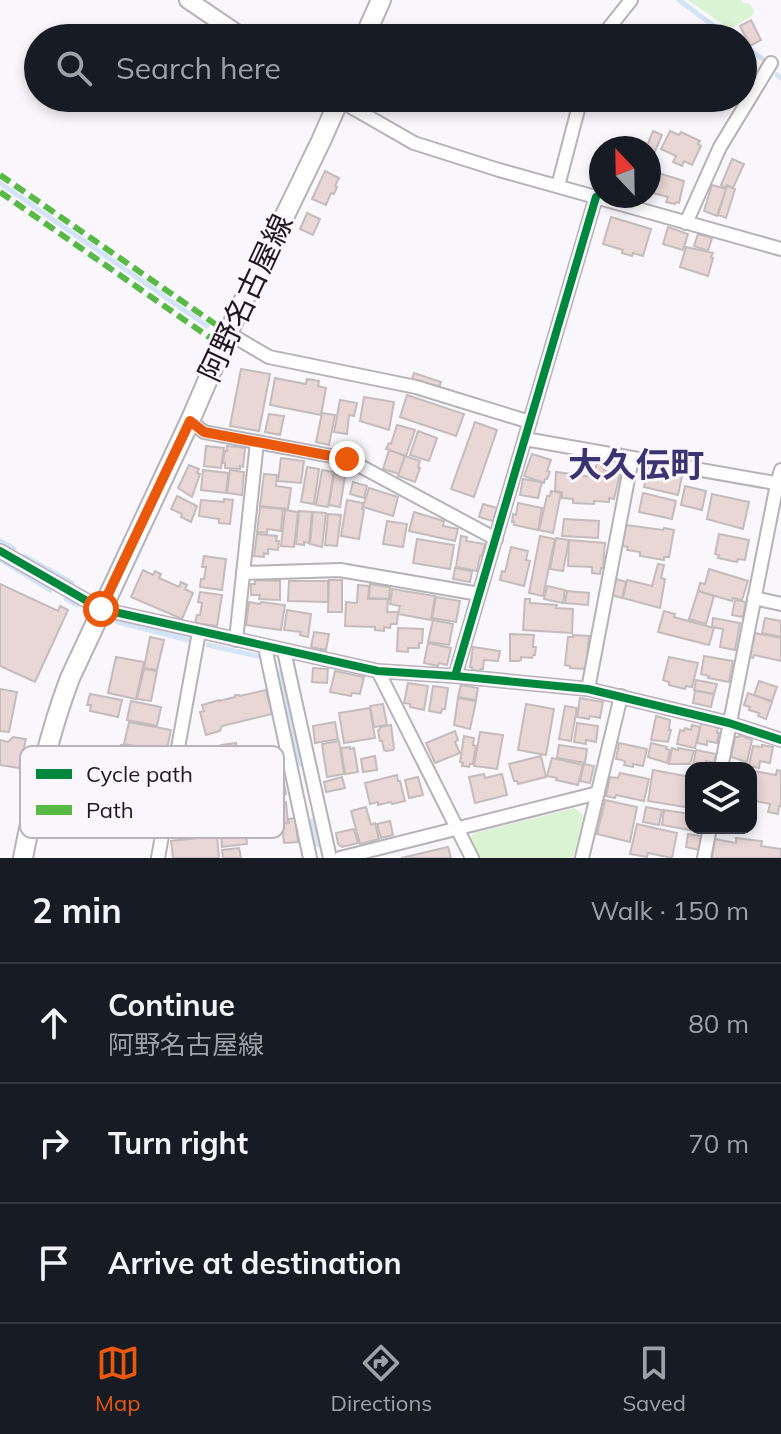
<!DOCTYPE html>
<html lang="en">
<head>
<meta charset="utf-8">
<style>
	:root { --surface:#171b24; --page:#20242c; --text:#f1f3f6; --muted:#9ea1a6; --line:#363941; --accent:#ea580c }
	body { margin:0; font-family:Mulish,"Noto Sans JP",sans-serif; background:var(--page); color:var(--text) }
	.controls { position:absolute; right:24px; bottom:24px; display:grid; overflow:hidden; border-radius:16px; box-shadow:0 4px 12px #0003 }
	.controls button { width:72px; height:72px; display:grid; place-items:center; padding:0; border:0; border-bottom:2px solid var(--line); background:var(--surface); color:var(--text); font:40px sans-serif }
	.compass { position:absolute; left:589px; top:136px; width:72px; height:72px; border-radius:50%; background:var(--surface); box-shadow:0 4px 12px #0003; rotate:338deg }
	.stop { position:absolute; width:24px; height:24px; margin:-18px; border:6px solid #ea580c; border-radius:50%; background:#fff }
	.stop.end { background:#ea580c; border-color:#fff; box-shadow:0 2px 8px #0008 }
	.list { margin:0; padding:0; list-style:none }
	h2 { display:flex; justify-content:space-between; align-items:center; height:104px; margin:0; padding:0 32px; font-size:34px }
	h2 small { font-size:26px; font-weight:400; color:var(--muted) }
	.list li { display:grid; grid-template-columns:52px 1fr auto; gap:24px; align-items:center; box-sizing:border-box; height:120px; padding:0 32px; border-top:2px solid var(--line) }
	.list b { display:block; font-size:30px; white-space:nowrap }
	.list p { margin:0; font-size:26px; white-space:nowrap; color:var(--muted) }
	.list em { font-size:26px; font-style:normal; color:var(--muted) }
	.icon { flex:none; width:44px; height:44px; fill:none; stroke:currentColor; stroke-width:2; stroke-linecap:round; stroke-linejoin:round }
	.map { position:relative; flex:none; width:781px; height:858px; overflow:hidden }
	.search { position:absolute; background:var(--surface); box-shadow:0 4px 12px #0003; left:24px; right:24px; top:24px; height:88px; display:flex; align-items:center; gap:20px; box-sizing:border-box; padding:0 28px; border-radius:44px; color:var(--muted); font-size:30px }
	.sheet { height:464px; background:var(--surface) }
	nav { display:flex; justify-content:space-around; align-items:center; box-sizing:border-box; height:112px; border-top:2px solid var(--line); background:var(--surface); font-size:22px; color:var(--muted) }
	nav a { display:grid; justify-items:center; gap:4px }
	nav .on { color:var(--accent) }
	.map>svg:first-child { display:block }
	.green { fill:#d9f3d3 }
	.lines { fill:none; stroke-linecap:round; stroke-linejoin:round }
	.stream { stroke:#d2e4f5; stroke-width:5 }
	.building { fill:#e8d7d5; stroke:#c4bcbc; stroke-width:2 }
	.minor-casing { stroke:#b6b2b8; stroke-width:16 }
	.tertiary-casing { stroke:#b6b2b8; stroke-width:20 }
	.secondary-casing { stroke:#b6b2b8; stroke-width:22 }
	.minor { stroke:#fefefe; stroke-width:12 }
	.tertiary { stroke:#fefefe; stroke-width:16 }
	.secondary { stroke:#fefefe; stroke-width:18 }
	.quiet { stroke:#58b947; stroke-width:6; stroke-dasharray:12 6; stroke-linecap:butt }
	.cycleway-casing { stroke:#faf6fc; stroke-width:13 }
	.cycleway { stroke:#00873e; stroke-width:8 }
	.route { stroke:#ea580c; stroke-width:10 }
	.labels { text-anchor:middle; stroke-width:6; stroke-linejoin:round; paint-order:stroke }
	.street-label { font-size:30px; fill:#201822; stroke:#faf6fc }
	.quarter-label { font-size:34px; font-weight:bold; fill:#3a3470; stroke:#faf6fc }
	.key { fill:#faf6fc; stroke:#b9b3bb; stroke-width:2 }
	.key-label { font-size:22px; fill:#201822 }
</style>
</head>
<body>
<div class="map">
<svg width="781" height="858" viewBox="0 0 781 858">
	<rect width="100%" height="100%" fill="#f9f7fb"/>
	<g class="green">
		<path d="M688,0H741L743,3L750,4L754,11L752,16L730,29Z"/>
		<path d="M575,808L585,817L575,858H480L470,839L474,833Z"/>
	</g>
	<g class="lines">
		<g class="stream">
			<path d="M679,0L730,38"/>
			<path d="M743,46L763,59"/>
			<path d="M777,75L781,78"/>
			<path d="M0,183L207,326"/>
			<path d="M0,541L14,549"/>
			<path d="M24,556L72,583"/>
			<path d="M0,559L50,590"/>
			<path d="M66,599L78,605"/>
			<path d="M118,622L188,640"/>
			<path d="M208,645L257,656"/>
			<path d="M281,671L300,764"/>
			<path d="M312,821L317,845"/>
		</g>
	</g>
	<g class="building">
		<path d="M751,20L761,40L750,46L740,26Z"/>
		<path d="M695,98H727L721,110Z"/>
		<path d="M653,131L662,135L649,165V148H646Z"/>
		<path d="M670,131L679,135L681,132L700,141L698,144L701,146L692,165L684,161L682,166L673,162L676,156L661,149Z"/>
		<path d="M732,159L744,164L733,188L727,185L726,188L721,185Z"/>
		<path d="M325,171L339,178L335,186L337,187L334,194L331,193L326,205L312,199Z"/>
		<path d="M655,172L684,181L679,203L676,202L675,204L666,202L668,197L649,192Z"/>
		<path d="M712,185L726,189L717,216L704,211Z"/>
		<path d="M727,186L735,189L726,218L718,215Z"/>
		<path d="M307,213L320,219L313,235L300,229Z"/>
		<path d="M611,217L651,229L643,256L633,253L632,256L622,253L623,250L603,244Z"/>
		<path d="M668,227L688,234L683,250L663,244Z"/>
		<path d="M698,234L712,238L708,251L694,246Z"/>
		<path d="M686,247L713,253L711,257L713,258L708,276L680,267Z"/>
		<path d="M241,369L270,374L259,431L230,426Z"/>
		<path d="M414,373L441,382L439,387L412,379Z"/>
		<path d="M275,378L306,384L307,379L319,381L318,386L326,388L321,415L270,405Z"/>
		<path d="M407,395L464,414L456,436L400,417Z"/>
		<path d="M364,397L394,402L389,430L360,421Z"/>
		<path d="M340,400L357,403L354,416L349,415L347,434L334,432Z"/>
		<path d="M322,413L335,415L329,445L316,442Z"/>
		<path d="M269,414L284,416L280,435L265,432Z"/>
		<path d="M475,422L497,430L474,497L451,489Z"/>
		<path d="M397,425L415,430L406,456L386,449L389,443L391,444Z"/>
		<path d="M418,431L437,438L429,461L410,455Z"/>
		<path d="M206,446L224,448L221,468L204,466Z"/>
		<path d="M227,446L245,448L243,467L240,466V469L225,468V463H223L225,451H227Z"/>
		<path d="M389,450L405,456L399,474L383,469Z"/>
		<path d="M532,454L551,460L547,471L550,472L547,479H545L544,483L524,476Z"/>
		<path d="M405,456L420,461L418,467L420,468L415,482L398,476Z"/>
		<path d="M281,458L304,461L301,483L278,481Z"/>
		<path d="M597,462L605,464L604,470L620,474L614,499L609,498V502L594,501V504L573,503V499L562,498V492L555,491L556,472L593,477Z"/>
		<path d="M189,465L199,469L197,473L200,474L192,497L178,488Z"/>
		<path d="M307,467L319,469L314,504L301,502Z"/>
		<path d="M648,469L682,476L678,495L644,487Z"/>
		<path d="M203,470L228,473L226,493L201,490Z"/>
		<path d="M230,470L244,472L242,495L227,493Z"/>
		<path d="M322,470L334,472L328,507L316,505Z"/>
		<path d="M264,474L277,475L276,486L291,488L288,509L260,506Z"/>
		<path d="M334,474L345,476L340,507L329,505Z"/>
		<path d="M523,479L542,482L538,498L520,495Z"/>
		<path d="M353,482L367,486L364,498L350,494Z"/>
		<path d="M685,486L706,491L702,510L681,505Z"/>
		<path d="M369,488L398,497L393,516L363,507Z"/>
		<path d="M551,491L561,493L553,533L539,530L547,496H550Z"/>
		<path d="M643,493L676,501L672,519L639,512Z"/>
		<path d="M712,494L749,502L743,529L707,519Z"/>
		<path d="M177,496L197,506L191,522L181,517L182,514L171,509Z"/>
		<path d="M224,499L233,500L230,524L219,523V519L199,516L201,500L224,502Z"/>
		<path d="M347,500L363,503L362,509L364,510L359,539L341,536Z"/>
		<path d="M518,503L542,508L538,530L514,525V522H512L513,514L516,515Z"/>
		<path d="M483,504L497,508L493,521L479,517Z"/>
		<path d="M260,507L283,509L281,531L267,529V533L257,532Z"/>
		<path d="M285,510L298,512L294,547L281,546Z"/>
		<path d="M299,511L312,512L309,543L304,542V545L296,544Z"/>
		<path d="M313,512L326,513L322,547L310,544Z"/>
		<path d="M414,512L444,521L443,526L458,529L455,541L409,531Z"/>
		<path d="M328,514L341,515L337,546L325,545Z"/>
		<path d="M564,519L599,521L598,538L562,536Z"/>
		<path d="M387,521L407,524L403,547L383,544Z"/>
		<path d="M626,525L663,530L664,528L674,530L669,557H664V560L640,556V552L627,550L628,547L622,546Z"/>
		<path d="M257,534L277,536L276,541H279L278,550L268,549V554L264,553V557L254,556Z"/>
		<path d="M719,534L749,540L745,560L738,559L737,562L718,558L719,555L715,554Z"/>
		<path d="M461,536L467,537L466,541L485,544L482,556H480L477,571L456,567Z"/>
		<path d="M540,536L555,539L543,596L529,593Z"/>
		<path d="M556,538L569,540L563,571L550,569Z"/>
		<path d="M417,539L454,545L450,569L413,563Z"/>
		<path d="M569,540L605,543L603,568H601L600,574L592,573V567L568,566Z"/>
		<path d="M511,547L528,551L526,560L530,561L524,586L500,580L502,571L505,572Z"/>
		<path d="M204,556L226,559L222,590L200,587L201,579H204L206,567H202Z"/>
		<path d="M658,564L664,565L661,578L665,579L660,608L623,598L627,580L652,586Z"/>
		<path d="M455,568L472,571L470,582L453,579Z"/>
		<path d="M709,569L748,581L742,600L733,598L732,601L698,591L700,583L705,584Z"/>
		<path d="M143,570L153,575L155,571L161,574L159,578L179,587L181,582L187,585L185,589L193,593L182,619L131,597Z"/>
		<path d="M616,579L626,582L622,598L612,595Z"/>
		<path d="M255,580L280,581V600L259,599L260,595H251V584H255Z"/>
		<path d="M329,580H342V612H328Z"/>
		<path d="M289,581H328V602L288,601Z"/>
		<path d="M0,584L58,611L60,606L68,610L35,682L0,666Z"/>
		<path d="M370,584L390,587L389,599L369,598Z"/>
		<path d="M358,585L369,586L368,599H388L387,612H398L397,624H391L390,628L384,627V631L375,630V627L345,626L346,602L357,603Z"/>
		<path d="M547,586L565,590L563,603L544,599Z"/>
		<path d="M392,589L435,596L431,620L398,614L400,606L390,604Z"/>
		<path d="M567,591L589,593L588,605L565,603Z"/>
		<path d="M698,591L714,596L706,624L689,619Z"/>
		<path d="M200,592L222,595L217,626L195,623L197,615H200L202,603L198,602Z"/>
		<path d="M436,597L460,601L456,622L432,618Z"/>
		<path d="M525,599H530V603L557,605L556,608L573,609L572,633L523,630Z"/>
		<path d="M735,600L746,602L743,617L732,615Z"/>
		<path d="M249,602L260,604L261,602L285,605L281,630L246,625Z"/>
		<path d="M287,610L311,614L308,637L300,635L301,632L284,630Z"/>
		<path d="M664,611L675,614L674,617L714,628L709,645L658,632Z"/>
		<path d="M713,618L740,623L735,650L720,647L723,629L712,627Z"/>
		<path d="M765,618L781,621V637L762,633Z"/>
		<path d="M433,620L453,624L449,645L428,642Z"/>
		<path d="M398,628L423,629L422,643H419V648H408V652L397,651Z"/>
		<path d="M314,632L329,634L326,650L311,647Z"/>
		<path d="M755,633L781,638V661L754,655L753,658L750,657Z"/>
		<path d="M510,634L534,635L533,647H536L535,655H533L532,658L521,657V660L518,661H510Z"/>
		<path d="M573,635L589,636L586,669L570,668V666L565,665L568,637H573Z"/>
		<path d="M150,637L164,640L157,670L144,668Z"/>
		<path d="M428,643L451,648L447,665L439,663L438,666L424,663Z"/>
		<path d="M473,647L500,651L498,661L484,660L483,669H481L480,671L472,670V667H470Z"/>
		<path d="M704,656L733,661L729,682L708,678L709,676L701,674Z"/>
		<path d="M116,657L144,662L136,699L108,693Z"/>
		<path d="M669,657L698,663L692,687L686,686L685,689L669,685V682L663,680Z"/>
		<path d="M313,668L328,669L327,683L312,682Z"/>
		<path d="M144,669L157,671L151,701L137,699Z"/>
		<path d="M335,671L364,677L360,694L352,693L351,696L330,692Z"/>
		<path d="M696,680L717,684L714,694L694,690Z"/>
		<path d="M759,681L777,687L772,701L754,695Z"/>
		<path d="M408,683L428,686L424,710L410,707V704L404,703Z"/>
		<path d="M461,685L478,688L476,700L458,697Z"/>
		<path d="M433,686L448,688L445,709H442L441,713L429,711Z"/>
		<path d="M0,689L17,692L9,732L0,731Z"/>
		<path d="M266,690L272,714L222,726L220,731L206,735L200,712L204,711L202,705L219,700V701L235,697V695H239L240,696Z"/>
		<path d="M695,691L714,694L711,707L693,703Z"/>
		<path d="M748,693L772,702L766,719L758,716L759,713L749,710L750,707L744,705Z"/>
		<path d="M90,694L122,700L118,717L90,711L91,705H87Z"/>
		<path d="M458,698L476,701L470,729L454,725Z"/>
		<path d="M580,698L603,702L600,718L590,716L589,719L577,717Z"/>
		<path d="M131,701L161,707L157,726L127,720Z"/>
		<path d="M383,704L387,725L374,727L370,706Z"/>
		<path d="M526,704L554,709L546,755L518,750Z"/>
		<path d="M565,706L577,708L571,741L559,739Z"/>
		<path d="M370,708L375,738L344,743L339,713Z"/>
		<path d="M656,716L670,720L669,730H671L668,742L651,740Z"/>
		<path d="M129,722L171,730L165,757L152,754V752L145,751V748L124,744Z"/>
		<path d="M335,722L338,739L315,743L313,726Z"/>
		<path d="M577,723L598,726L596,742L586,740V744L574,742Z"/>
		<path d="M701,723L718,727L717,733H719L717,743L707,741V745L697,743Z"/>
		<path d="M391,725L394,748L393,750L386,751L384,750L382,741H380L378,730L380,729V727Z"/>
		<path d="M692,725L700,727L695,748L677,744L680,730L684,731L685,728L691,730Z"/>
		<path d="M455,731L458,740L455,742L460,753L435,763L426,743Z"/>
		<path d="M480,732L503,735L497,769L474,766Z"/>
		<path d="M739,735L752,740L747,762L731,757L735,737H739Z"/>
		<path d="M464,736L474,738L473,745L476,746L473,764H470L469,767L462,766L463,763L460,762Z"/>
		<path d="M13,737L26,739L19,768L0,765V740L8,742Z"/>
		<path d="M339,741L344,774L327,777L322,744Z"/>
		<path d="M236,743L242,804L227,806L221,745Z"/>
		<path d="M619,743L647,749L643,766L633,764V767L624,765L625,762L622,760L616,759Z"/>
		<path d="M651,743L667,747L666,749L670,750L667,763L648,757Z"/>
		<path d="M121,745L131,746L126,769L117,767Z"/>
		<path d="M559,745L587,749L585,763L557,758Z"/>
		<path d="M762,745L773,747L770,763L760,761L759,768L749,766L753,746L762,747Z"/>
		<path d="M350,747V749L354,748L358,772L345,774L341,748Z"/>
		<path d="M672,748L678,750V748L694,751L690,764H669Z"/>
		<path d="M696,750L716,754L714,763L706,761L704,768L693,766Z"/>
		<path d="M375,756L377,770L363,772L361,759Z"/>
		<path d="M541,756L546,777L518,784L517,781H514L509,764Z"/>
		<path d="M552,758L583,765L578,785L556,780L557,778L547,776Z"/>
		<path d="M280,764L286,794L268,797L262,767Z"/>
		<path d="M584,764L594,766L590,783L580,781Z"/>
		<path d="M653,770L691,777V808L648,801Z"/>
		<path d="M777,770L781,771V806H779L778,814L768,812L770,804L751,800V786L754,771L776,775Z"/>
		<path d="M620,773L649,779L644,801L616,795L615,798L606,796L610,777L618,778Z"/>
		<path d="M484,774L485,778L502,774L507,795L475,803L469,777Z"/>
		<path d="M397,775L398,781H400L405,801L392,804L391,802L378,805V802L370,804L365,783Z"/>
		<path d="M342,777L345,788L326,792L324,782Z"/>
		<path d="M418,777L423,795L409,798L405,780Z"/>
		<path d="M605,800L637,807L630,842L597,834Z"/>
		<path d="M286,802L288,823H281L282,831L269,833L268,830L250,832L247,804H252V806Z"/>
		<path d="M366,807L371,825L375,823L379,839L360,844L351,811Z"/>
		<path d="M646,807L662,810L659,825L643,822Z"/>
		<path d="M243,809L247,844L222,847L219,812Z"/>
		<path d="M664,810L691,814L690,830L662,825Z"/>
		<path d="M295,818L298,842L284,843L282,824L289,823L288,819Z"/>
		<path d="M390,821L393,835L381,838L377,824Z"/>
		<path d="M637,824L677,833L672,858L648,853L647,857L630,854Z"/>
		<path d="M354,829L358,843L342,847L338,844L336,833Z"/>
		<path d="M688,834L701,836L699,850L686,847Z"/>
		<path d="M217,836L219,858H173L171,841Z"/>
		<path d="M736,838L762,841L761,846L781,849V858H712L715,839L736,843Z"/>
		<path d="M448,847L451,858H401Z"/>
		<path d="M239,848L241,858H223L222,850Z"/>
	</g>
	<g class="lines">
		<defs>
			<g id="minor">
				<path d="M601,38L631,0"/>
				<path d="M339,100L414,143L499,170L781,249"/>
				<path d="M558,186L581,98"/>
				<path d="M686,223L720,147L771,63"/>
				<path d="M228,333L269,357L416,387L530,422"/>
				<path d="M190,421L204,432L347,459L496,539"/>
				<path d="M525,439L781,484"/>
				<path d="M0,551L101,609L378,671L455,676L588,689L729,723L781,740"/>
				<path d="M243,573L340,570L479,594"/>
				<path d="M754,598L781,604"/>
				<path d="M236,640L257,442"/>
				<path d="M265,647L310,858"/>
				<path d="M284,651L330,858"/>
				<path d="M378,671L472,858"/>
				<path d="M455,676L596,197"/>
				<path d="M588,689L632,458"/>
				<path d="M721,768L777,484L781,470"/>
				<path d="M158,858L199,632"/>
				<path d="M340,858L598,793"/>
				<path d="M582,858L621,696"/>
				<path d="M704,858L710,828"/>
			</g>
			<path id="tertiary" d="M188,0L244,38"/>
			<g id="secondary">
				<path d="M364,38L381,0"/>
				<path d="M23,858C35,797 48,736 70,678L190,421L228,333L321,141L340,98"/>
			</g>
		</defs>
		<use href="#minor" class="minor-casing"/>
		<use href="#tertiary" class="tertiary-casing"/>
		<use href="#secondary" class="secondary-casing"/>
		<use href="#minor" class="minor"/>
		<use href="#tertiary" class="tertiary"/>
		<use href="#secondary" class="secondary"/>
		<g class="quiet">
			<path d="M0,175L228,333"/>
			<path d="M0,192L222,346"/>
		</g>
		<defs>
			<g id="cycleway">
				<path d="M0,551L101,609L378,671L455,676L588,689L729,723L781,740"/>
				<path d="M455,676L596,197"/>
			</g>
		</defs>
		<use href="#cycleway" class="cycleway-casing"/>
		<use href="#cycleway" class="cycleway"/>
	</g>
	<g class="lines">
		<path class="route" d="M101,609L190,421L204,432L347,459"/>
	</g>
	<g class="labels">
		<g class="street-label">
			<text transform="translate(246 298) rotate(-65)" y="10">阿野名古屋線</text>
		</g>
		<g class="quarter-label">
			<text x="636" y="477">大久伝町</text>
		</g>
	</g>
	<rect x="20" y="746" width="264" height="92" rx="12" class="key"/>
	<rect x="36" y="769" width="36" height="10" fill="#00873e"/>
	<rect x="36" y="805" width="36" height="10" fill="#58b947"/>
	<g class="key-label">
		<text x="86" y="782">Cycle path</text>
		<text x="86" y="818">Path</text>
	</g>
</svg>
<div class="controls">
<button><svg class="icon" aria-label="layers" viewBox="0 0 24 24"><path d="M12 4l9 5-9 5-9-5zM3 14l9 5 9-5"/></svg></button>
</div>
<svg class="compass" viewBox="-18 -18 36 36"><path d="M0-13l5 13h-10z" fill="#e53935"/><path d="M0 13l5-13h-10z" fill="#9ea1a6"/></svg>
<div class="stop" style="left:101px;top:609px"></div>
<div class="stop end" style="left:347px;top:459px"></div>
<div class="search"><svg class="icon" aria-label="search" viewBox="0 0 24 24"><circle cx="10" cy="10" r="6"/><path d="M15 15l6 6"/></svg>Search here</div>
</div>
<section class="sheet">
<h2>2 min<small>Walk · 150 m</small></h2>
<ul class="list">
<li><svg class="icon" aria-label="ahead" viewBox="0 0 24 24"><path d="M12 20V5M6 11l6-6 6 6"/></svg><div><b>Continue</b><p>阿野名古屋線</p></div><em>80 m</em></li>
<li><svg class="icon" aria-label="right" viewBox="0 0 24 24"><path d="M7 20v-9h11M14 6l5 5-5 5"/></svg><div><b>Turn right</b></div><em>70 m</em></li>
<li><svg class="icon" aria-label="arrive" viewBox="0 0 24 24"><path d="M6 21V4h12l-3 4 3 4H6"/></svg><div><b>Arrive at destination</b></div></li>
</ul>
</section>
<nav>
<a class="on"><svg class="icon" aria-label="map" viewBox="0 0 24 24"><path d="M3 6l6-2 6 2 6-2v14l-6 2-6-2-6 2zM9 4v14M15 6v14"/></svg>Map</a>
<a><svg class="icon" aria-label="directions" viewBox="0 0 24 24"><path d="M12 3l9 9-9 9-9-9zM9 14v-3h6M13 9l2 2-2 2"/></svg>Directions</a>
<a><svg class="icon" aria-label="saved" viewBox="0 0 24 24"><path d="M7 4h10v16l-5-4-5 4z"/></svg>Saved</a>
</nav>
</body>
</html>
